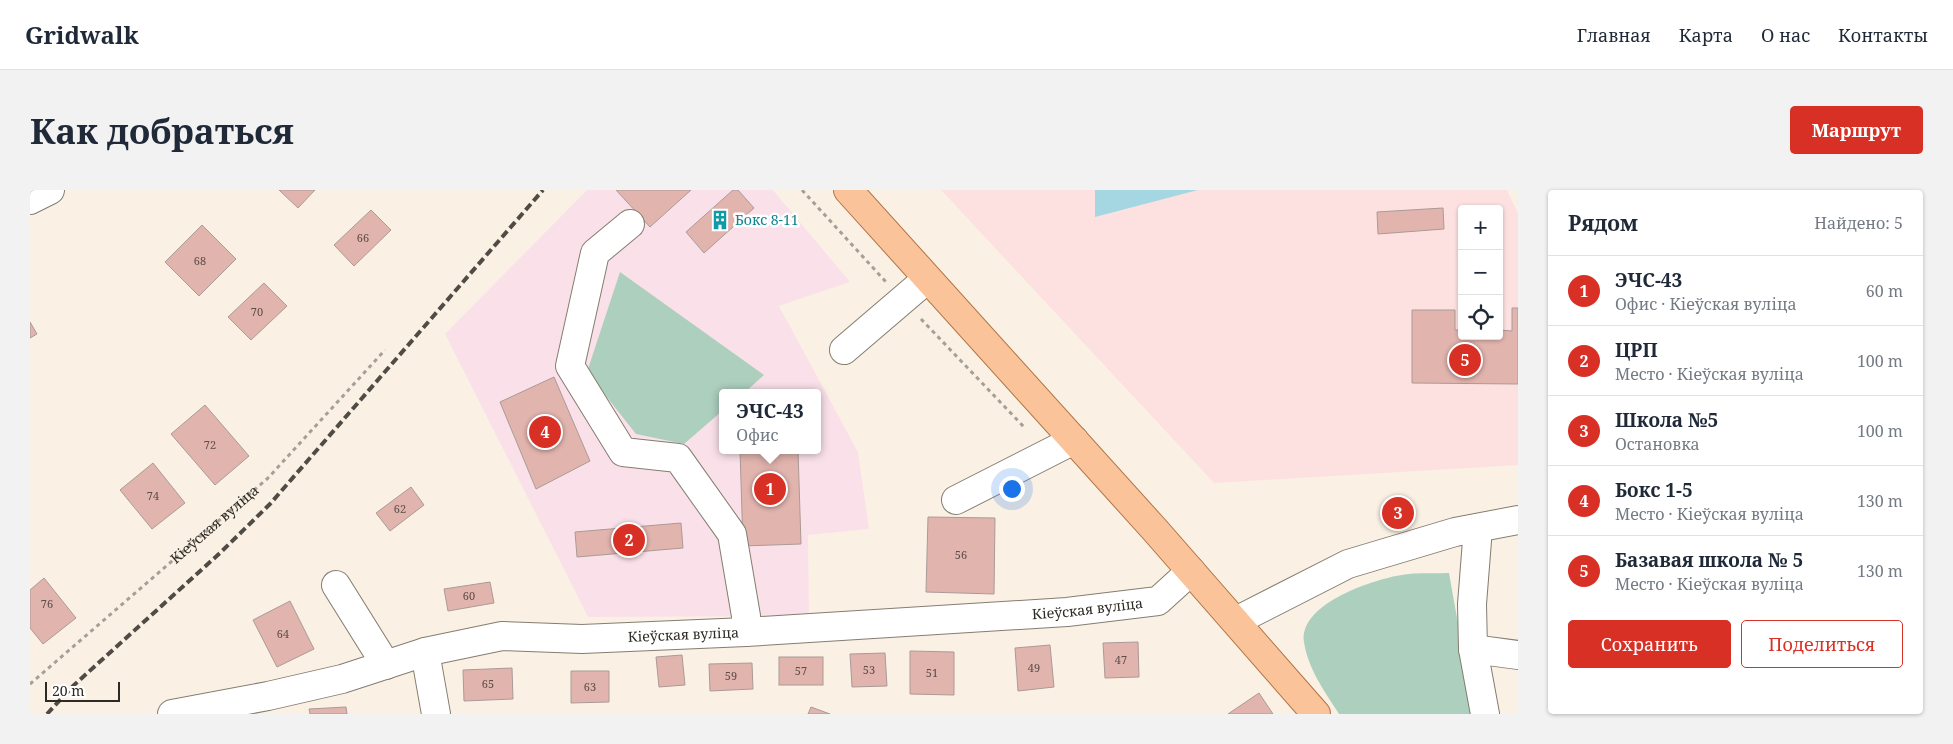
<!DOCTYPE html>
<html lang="ru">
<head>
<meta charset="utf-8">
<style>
	:root { --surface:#fff; --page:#f2f2f3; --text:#1f2937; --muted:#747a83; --line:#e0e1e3; --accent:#d93025 }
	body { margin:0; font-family:"Noto Serif",serif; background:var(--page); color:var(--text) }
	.controls { position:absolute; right:15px; top:15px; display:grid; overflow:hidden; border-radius:5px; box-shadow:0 1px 4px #0004 }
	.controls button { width:45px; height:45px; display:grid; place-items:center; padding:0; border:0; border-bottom:1px solid var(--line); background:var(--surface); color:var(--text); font:25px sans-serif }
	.scale { position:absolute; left:15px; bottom:12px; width:75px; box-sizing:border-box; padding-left:5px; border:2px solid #2e2b26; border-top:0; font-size:14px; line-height:18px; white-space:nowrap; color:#2e2b26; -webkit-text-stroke:4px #fff; paint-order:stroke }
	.you { position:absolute; left:981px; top:298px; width:18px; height:18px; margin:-12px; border:4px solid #fff; border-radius:50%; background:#1a73e8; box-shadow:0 0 0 8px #1a73e833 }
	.badge { display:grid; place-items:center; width:32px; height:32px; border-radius:50%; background:var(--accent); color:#fff; font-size:16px; font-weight:700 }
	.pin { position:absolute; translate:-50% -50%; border:2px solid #fff; box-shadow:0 1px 5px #0006 }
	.popup { position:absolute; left:689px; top:199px; width:102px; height:65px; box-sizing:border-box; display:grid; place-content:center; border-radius:5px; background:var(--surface); filter:drop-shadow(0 1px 4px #0005); font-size:16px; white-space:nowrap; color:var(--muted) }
	.popup b { font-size:19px; color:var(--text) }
	.popup::after { content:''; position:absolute; left:50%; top:100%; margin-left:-10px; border:10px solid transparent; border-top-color:var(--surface) }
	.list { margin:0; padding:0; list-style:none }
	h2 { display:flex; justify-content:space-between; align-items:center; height:65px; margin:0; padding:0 20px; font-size:21px }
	h2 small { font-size:16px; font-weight:400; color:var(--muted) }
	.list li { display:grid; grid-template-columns:32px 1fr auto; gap:15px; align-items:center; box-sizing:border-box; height:70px; padding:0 20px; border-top:1px solid var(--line) }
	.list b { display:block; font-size:19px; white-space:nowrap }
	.list p { margin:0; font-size:16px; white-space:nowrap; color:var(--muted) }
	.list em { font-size:16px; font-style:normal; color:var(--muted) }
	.actions { display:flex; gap:10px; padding:15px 20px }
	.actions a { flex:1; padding:11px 0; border:1px solid var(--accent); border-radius:5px; text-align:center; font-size:18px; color:var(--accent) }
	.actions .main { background:var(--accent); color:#fff }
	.icon { flex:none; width:28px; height:28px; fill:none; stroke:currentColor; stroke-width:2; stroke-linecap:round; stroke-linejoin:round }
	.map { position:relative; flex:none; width:1488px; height:524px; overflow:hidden; border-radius:5px }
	header { display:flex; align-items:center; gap:30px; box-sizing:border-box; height:70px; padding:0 25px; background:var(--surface); border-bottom:1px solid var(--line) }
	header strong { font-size:24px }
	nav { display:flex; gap:28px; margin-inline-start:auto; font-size:18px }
	.intro { display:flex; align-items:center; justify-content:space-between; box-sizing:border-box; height:120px; padding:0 30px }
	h1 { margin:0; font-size:35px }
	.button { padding:12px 22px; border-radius:5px; background:var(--accent); color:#fff; font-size:18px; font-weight:700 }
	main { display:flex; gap:30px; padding:0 30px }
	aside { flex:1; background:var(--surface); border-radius:5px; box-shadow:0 1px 4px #0004 }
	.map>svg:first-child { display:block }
	.industrial { fill:#fae1e9; fill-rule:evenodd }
	.education { fill:#fce1e0; fill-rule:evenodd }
	.green { fill:#adcfbe }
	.water { fill:#a5d7e3 }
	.building { fill:#e2b4ae; stroke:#aa9a97 }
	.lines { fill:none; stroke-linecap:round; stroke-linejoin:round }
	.minor-casing { stroke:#847d71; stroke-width:30 }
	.major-casing { stroke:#b17445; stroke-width:30 }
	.path { stroke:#a69f95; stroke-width:3; stroke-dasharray:4 4; stroke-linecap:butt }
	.minor { stroke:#fff; stroke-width:28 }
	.major { stroke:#fac399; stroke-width:28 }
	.rail { stroke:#504c45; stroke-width:4; stroke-dasharray:8 4; stroke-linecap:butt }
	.labels { text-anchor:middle; stroke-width:5; stroke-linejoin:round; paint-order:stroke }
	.number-label { font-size:11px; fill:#5b4d48 }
	.culture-label { font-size:14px; fill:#0d838f; stroke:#fff; text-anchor:start }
	.street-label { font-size:14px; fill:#2e2b26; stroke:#fff }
</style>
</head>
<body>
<header>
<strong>Gridwalk</strong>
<nav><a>Главная</a><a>Карта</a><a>О нас</a><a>Контакты</a></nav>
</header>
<div class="intro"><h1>Как добраться</h1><a class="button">Маршрут</a></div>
<main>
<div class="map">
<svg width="1488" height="524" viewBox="0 0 1488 524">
	<rect width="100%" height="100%" fill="#faf1e4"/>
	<path class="industrial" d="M557,0H743L820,92L749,116L828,262L839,339L778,345L779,426L558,427L415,144ZM692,203H788V260H692Z"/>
	<path class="education" d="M911,0H1477L1488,23V275L1184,293ZM1432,19H1469V146H1432Z"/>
	<g class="green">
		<path d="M590,82L734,185L714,203H692V221L654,254L606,244L557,182Z"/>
		<path d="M1419,383L1444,524H1309C1295,502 1278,479 1274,452C1269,415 1337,392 1366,386C1383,382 1402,384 1419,383Z"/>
	</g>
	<path class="water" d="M1065,0H1168L1065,27Z"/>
	<g class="building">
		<path d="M249,0H285L268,18Z"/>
		<path d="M586,0H661L620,37Z"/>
		<path d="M703,0H708L724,18L674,63L656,42Z"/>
		<path d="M1413,18L1414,39L1348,44L1347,22Z"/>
		<path d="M341,20L361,40L324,76L304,55Z"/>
		<path d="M172,35L206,69L169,106L135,72Z"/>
		<path d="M234,93L257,116L221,150L198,127Z"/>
		<path d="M1482,118H1488V194L1382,193V120H1425V140H1432V146H1469V140L1482,141Z"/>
		<path d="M0,132L7,144L0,148Z"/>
		<path d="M524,187L560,271L506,299L470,212Z"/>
		<path d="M175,215L219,266L185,295L141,244Z"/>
		<path d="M710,260H768L771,354L713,356Z"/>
		<path d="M123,273L155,313L122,339L90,300Z"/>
		<path d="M381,297L394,315L360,341L346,323Z"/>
		<path d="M898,327L965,328L964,404L896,402Z"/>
		<path d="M651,333L653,358L547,367L545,342Z"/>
		<path d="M14,388L46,428L13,454L0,438V400Z"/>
		<path d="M460,392L464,413L418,421L414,399Z"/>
		<path d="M260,411L284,459L247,477L223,430Z"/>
		<path d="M1108,452L1109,487L1075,488L1073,453Z"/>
		<path d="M1020,455L1024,497L988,501L985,458Z"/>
		<path d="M880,461L924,462V505L880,504Z"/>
		<path d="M855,463L857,496L822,497L820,464Z"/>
		<path d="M652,465L655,495L629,497L626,467Z"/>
		<rect x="749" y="467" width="44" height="28"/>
		<path d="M722,473L723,499L680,501L679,474Z"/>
		<path d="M482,478L483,509L434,511L433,480Z"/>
		<path d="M541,481H579V512L541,513Z"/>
		<path d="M1229,503L1243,524H1198Z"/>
		<path d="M316,517L317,524H280L279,519Z"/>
		<path d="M781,517L800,524H778Z"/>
	</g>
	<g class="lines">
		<defs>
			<g id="minor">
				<path d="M0,10L20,0"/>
				<path d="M600,34L565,63L540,176L593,262L648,268L702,344L716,426V442"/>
				<path d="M814,160L897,89"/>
				<path d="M926,310L1044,250"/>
				<path d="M1448,338L1442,414L1443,459L1455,524"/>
				<path d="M306,395L356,475"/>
				<path d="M1206,431L1318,374L1425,342L1488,330"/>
				<path d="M1443,459L1488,465"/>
				<path d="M395,462L406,524"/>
				<path id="s2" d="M142,524L238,506L312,489L395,462L472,446L552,449L716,442L1037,422L1128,411L1161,381"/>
			</g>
			<path id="major" d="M818,0L1125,340L1286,524"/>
		</defs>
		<use href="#minor" class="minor-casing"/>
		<use href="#major" class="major-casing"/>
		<g class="path">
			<path d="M772,0L856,92"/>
			<path d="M891,129L994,237"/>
			<path id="s1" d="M0,494L238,288L355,160"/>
		</g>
		<use href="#minor" class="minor"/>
		<use href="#major" class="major"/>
		<path class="rail" d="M17,524L43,496L190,363L240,314L513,0"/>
	</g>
	<defs>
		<symbol id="building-bare" viewBox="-9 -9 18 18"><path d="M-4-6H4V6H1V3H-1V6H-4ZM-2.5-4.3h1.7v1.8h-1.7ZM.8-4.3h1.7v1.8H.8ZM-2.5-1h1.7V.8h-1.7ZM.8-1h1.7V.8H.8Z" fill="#0f9aa8" stroke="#fff" stroke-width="2.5" paint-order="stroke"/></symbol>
	</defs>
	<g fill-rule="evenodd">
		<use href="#building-bare" x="676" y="16" width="28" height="28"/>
	</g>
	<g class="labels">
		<g class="number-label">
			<text x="333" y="52">66</text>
			<text x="170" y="75">68</text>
			<text x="227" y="126">70</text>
			<text x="180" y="259">72</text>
			<text x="123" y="310">74</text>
			<text x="370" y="323">62</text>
			<text x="931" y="369">56</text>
			<text x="439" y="410">60</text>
			<text x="17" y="418">76</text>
			<text x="253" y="448">64</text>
			<text x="1091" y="474">47</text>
			<text x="1004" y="482">49</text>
			<text x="839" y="484">53</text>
			<text x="771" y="485">57</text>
			<text x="902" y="487">51</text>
			<text x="701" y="490">59</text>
			<text x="458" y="498">65</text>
			<text x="560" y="501">63</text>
		</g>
		<g class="culture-label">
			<text x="705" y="35">Бокс 8-11</text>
		</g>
		<g class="street-label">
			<text dy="5" stroke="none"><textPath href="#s1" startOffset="244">Кіеўская вуліца</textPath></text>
			<text dy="5" stroke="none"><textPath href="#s2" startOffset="926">Кіеўская вуліца</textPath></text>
			<text dy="5" stroke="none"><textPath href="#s2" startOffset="521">Кіеўская вуліца</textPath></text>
		</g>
	</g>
</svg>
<div class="controls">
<button>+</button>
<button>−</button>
<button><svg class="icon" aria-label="locate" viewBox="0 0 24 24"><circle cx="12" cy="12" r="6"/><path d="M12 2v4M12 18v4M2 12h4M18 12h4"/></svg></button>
</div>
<div class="scale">20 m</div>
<div class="you"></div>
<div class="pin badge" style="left:740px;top:299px">1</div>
<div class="popup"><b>ЭЧС-43</b>Офис</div>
<div class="pin badge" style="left:599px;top:350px">2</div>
<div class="pin badge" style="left:1368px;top:323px">3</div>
<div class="pin badge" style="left:515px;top:242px">4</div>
<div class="pin badge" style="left:1435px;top:170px">5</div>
</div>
<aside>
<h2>Рядом<small>Найдено: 5</small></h2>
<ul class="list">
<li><span class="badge">1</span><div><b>ЭЧС-43</b><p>Офис · Кіеўская вуліца</p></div><em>60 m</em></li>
<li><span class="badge">2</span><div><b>ЦРП</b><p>Место · Кіеўская вуліца</p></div><em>100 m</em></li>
<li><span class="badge">3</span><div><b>Школа №5</b><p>Остановка</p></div><em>100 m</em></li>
<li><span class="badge">4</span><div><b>Бокс 1-5</b><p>Место · Кіеўская вуліца</p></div><em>130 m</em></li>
<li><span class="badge">5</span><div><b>Базавая школа № 5</b><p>Место · Кіеўская вуліца</p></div><em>130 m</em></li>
</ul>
<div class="actions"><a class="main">Сохранить</a><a>Поделиться</a></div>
</aside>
</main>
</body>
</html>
